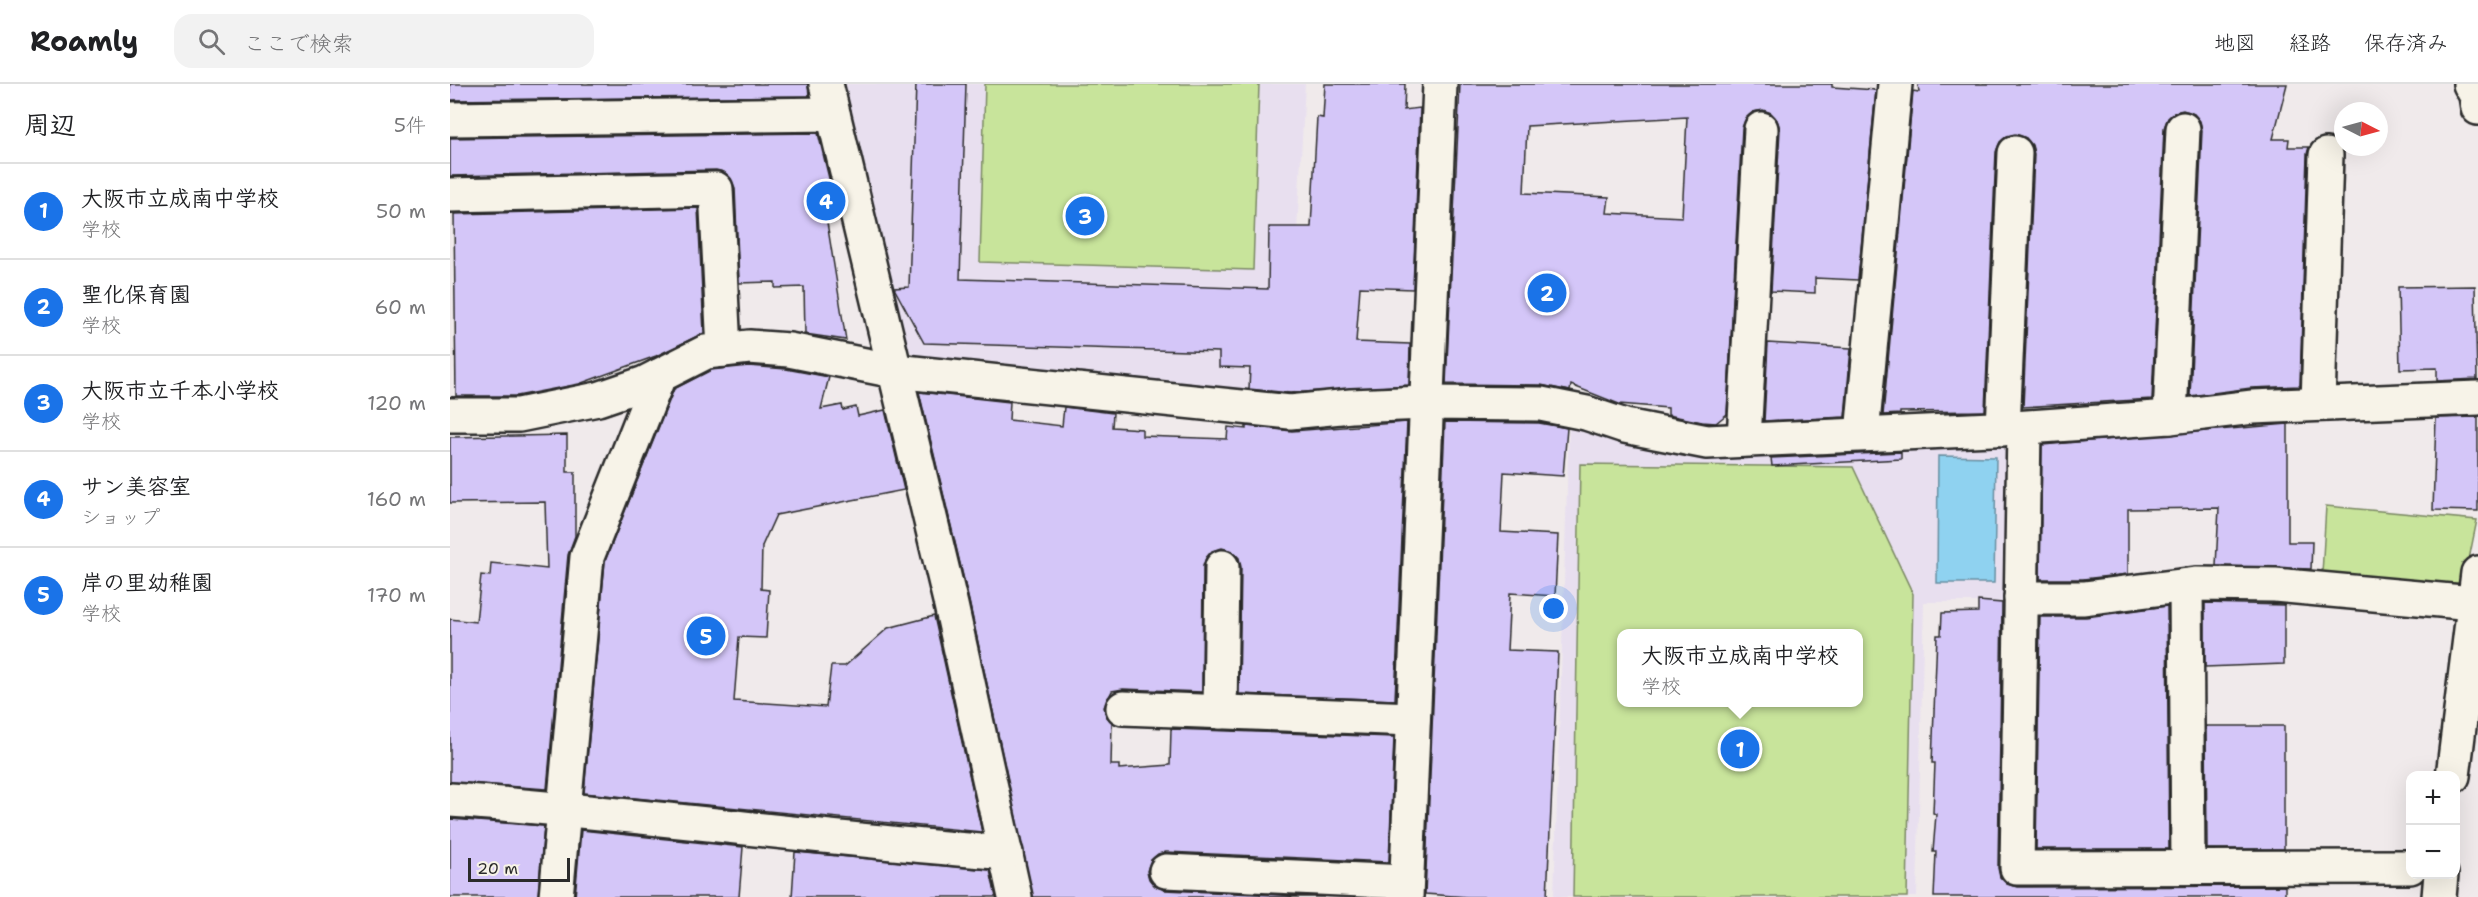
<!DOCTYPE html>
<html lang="ja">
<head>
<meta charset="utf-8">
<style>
	:root { --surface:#fff; --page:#f2f2f2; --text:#202124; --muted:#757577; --line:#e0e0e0; --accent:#1a73e8 }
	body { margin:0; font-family:"Shantell Sans","Klee One",sans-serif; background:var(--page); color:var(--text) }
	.controls { position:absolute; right:18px; bottom:18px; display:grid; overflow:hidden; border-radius:12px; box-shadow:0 6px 24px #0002 }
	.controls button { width:54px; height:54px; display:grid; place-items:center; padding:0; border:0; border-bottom:2px solid var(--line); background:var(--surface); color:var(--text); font:30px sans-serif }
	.compass { position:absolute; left:1884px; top:18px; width:54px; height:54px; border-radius:50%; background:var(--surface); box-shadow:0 6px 24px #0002; rotate:96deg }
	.scale { position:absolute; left:18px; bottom:15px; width:102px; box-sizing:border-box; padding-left:6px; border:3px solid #2b2b2b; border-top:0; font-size:16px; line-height:21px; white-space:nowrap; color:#2b2b2b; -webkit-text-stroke:4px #f7f3e8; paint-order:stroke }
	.you { position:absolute; left:1104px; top:525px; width:21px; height:21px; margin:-15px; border:4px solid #fff; border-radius:50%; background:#1a73e8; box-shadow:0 0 0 9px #1a73e833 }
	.badge { display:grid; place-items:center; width:39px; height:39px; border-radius:50%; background:var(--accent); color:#fff; font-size:20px; font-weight:700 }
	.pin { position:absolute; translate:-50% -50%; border:3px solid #fff; box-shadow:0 2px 6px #0006 }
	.popup { position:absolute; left:1167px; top:545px; width:246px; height:78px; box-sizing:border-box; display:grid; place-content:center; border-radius:12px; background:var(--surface); filter:drop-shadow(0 2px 4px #0005); font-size:20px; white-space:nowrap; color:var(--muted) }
	.popup b { font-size:22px; color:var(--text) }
	.popup::after { content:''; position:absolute; left:50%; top:100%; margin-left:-12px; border:12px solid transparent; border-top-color:var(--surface) }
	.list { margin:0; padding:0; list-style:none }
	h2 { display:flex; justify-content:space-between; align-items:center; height:78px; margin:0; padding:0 24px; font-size:26px }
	h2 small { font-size:20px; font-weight:400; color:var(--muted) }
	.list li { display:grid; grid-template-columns:39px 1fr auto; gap:18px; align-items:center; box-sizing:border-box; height:96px; padding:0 24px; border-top:2px solid var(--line) }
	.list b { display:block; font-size:22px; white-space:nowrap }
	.list p { margin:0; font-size:20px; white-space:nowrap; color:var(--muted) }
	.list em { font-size:20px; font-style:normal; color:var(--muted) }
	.icon { flex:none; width:33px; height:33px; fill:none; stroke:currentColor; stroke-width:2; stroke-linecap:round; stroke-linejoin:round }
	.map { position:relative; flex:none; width:2028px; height:813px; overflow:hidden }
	header { display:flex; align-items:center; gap:36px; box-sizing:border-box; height:84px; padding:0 30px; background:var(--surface); border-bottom:2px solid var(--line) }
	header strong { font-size:28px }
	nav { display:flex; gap:33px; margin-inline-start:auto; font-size:21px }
	.search { width:420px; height:54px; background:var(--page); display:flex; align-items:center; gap:15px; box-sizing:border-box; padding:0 21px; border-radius:18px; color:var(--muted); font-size:22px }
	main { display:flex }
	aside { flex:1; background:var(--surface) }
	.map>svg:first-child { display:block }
	.built { fill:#e8dfef; fill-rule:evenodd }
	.green { fill:#c8e49b; stroke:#7a8863; stroke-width:1.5; fill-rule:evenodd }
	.water { fill:#8fd2f0; stroke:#678fa1; stroke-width:1.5 }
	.building { fill:#d4c6f8; stroke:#2b2b2b; stroke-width:1.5; fill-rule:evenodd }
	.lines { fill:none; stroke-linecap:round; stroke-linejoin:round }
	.minor-casing { stroke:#2b2b2b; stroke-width:38 }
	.minor { stroke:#f7f3e8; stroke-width:33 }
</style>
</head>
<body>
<header>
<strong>Roamly</strong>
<div class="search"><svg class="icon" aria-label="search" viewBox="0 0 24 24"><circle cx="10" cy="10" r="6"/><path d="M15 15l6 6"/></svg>ここで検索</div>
<nav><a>地図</a><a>経路</a><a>保存済み</a></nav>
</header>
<main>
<aside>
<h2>周辺<small>5件</small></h2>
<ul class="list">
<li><span class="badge">1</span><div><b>大阪市立成南中学校</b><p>学校</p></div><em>50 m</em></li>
<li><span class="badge">2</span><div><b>聖化保育園</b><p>学校</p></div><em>60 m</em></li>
<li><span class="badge">3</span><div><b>大阪市立千本小学校</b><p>学校</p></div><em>120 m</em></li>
<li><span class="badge">4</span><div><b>サン美容室</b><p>ショップ</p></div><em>160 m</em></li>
<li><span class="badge">5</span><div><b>岸の里幼稚園</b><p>学校</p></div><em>170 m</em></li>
</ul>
</aside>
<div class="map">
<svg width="2028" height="813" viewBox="0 0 2028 813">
	<rect width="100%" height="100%" fill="#f0eaeb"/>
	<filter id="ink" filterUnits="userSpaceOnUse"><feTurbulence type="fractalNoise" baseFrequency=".0167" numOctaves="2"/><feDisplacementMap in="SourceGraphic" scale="12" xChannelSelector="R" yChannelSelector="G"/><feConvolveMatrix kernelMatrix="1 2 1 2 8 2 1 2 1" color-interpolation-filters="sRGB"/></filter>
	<g filter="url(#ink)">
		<g class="built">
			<path d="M389,0H855L838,314L470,276L456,264Z"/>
			<path d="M1119,340L1247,374L1557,354L1560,518H1474L1467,813H1104ZM1172,550H1408V618H1172Z"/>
		</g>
		<g class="green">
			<path d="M535,0H809L803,186L530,178Z"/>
			<path d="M1130,380L1403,383L1463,510L1457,813H1123ZM1172,550H1408V618H1172Z"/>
			<path d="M1876,422L2027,436L2014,500L1872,490Z"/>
		</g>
		<path class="water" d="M1488,372L1546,373L1544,499H1487Z"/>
		<g class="building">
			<path d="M0,0H358L359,12L0,16Z"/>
			<path d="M466,0H516L510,195L818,205L819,143H861L867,33L873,34L875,0H955L954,26L970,24L963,205L910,203L906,258L960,260L959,301L840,309L799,305L800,284L769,283V268L474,259L444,204L459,203Z"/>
			<path d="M1010,0H1382V3L1426,6L1408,196L1365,194V209L1321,207L1330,45L1327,36L1321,29L1313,26L1303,28L1296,34L1292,44L1277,330L1266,339L1252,338L1218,331V324L1169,320L1121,301L1120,307L1091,301L996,300ZM1237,33L1232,133L1157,129L1159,113L1074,109L1077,42Z"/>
			<path d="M1468,0H1837L1823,55H1839L1838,63H1859L1857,70L1850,302L1801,304L1740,312L1752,46L1750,37L1744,30L1733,26L1725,28L1718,34L1714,44L1702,315L1573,323L1584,70L1582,61L1576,54L1565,50L1557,52L1550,58L1546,68L1535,327L1450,328V330L1433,331L1463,7L1469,8Z"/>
			<path d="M368,49L386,123L375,126L396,256L355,250L354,203L325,204V198L289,199L285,104L281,95L274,88L266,86L0,92V54Z"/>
			<path d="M248,124L254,249L206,272L129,300L67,312H6L4,130Z"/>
			<path d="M2025,202L2027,295L1987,297V284L1950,285L1948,203Z"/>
			<path d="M1318,259L1401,264L1395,333L1314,337Z"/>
			<path d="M299,282L336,285L379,293L371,325L392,321L393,326L406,323L408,332L435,326L454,406L326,431L312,462L311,505L319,506L316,554L289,553L284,617L376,623L381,582H395L438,544L484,532L532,748L134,709L155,477L224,305L261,286Z"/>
			<path d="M469,308L560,318L559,336L612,342L614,323L663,329L662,343L692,345V352L777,355L778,343L796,345V342L842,347L957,338L945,616L789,610L791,483L789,474L782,467L772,464L762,467L756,474L753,482L752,608L673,605L662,607L654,623L656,632L662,638L661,681H669V685L720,681L721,645L944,653L939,778L716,768L708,770L701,776L697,787L699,795L705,802L715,806L874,813H583L519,517Z"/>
			<path d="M2028,333V427L1983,426L1986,334Z"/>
			<path d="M995,338L1089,339L1117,344L1113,392L1054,388L1051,448L1108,451L1105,512L1060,509L1057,566L1108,568L1097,813H1018L975,810Z"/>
			<path d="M1838,340V458H1862L1861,485L1766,482L1769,424L1678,425V490L1633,495H1590L1592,361Z"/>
			<path d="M117,351V388H125V452L118,471L97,705L0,698V535L26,538L31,491L40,492L41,479L97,485L95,418L0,419V353Z"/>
			<path d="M1451,368V375L1322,382L1321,374Z"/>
			<path d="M1528,517L1552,519L1548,784L1550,793L1557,800L1567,803L1835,802V813H1484L1486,768H1483L1486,730L1483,729L1485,679H1482L1487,551H1491L1492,529L1528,528Z"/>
			<path d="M1755,519L1834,521V580L1755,583Z"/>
			<path d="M1717,522L1719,765H1586L1590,533H1636Z"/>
			<path d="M1756,642H1834V765H1757Z"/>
			<path d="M0,735L94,742L88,813H0Z"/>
			<path d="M131,746L293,763L289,813H125Z"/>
			<path d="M345,768L540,786L546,813H342Z"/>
		</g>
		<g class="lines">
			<defs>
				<g id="minor">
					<path d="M376,0L501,521L565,813"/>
					<path d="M2020,0L2026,11L2028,24"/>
					<path d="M0,35L383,30"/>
					<path d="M0,111L266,105L274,266"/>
					<path d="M1868,319L1876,71"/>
					<path d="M0,331H69L148,315L195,299L256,268L299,263L339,266L445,287L840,328L901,322L975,319L1091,320L1136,329L1175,342L1257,358L1564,344L1720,333L1803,323L2028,314"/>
					<path d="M1720,333L1733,45"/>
					<path d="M1574,344L1567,784L1960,783"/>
					<path d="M1553,345L1565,69"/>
					<path d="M1412,350L1445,0"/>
					<path d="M1294,355L1311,45"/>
					<path d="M1736,502L1738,783"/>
					<path d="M1571,514H1634L1746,500L1825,501L2023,519"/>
					<path d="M673,624L963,635"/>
					<path d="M770,628L772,483"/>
					<path d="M2003,692L2028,489"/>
					<path d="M0,716C186,729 370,755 556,769"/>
					<path d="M716,787L956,798"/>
					<path d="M106,813L137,473L209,292"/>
					<path d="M956,813L990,0"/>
					<path d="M1989,813L1991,790"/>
				</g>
			</defs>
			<use href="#minor" class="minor-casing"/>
			<use href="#minor" class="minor"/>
		</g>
	</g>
</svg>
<div class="controls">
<button>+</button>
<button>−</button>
</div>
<svg class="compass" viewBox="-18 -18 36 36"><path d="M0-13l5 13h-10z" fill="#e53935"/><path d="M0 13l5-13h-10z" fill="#757577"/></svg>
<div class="scale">20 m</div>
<div class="you"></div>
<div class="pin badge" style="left:1290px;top:665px">1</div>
<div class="popup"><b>大阪市立成南中学校</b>学校</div>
<div class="pin badge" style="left:1097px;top:209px">2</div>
<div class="pin badge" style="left:635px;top:132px">3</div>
<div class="pin badge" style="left:376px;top:117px">4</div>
<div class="pin badge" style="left:256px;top:552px">5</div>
</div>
</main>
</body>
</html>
